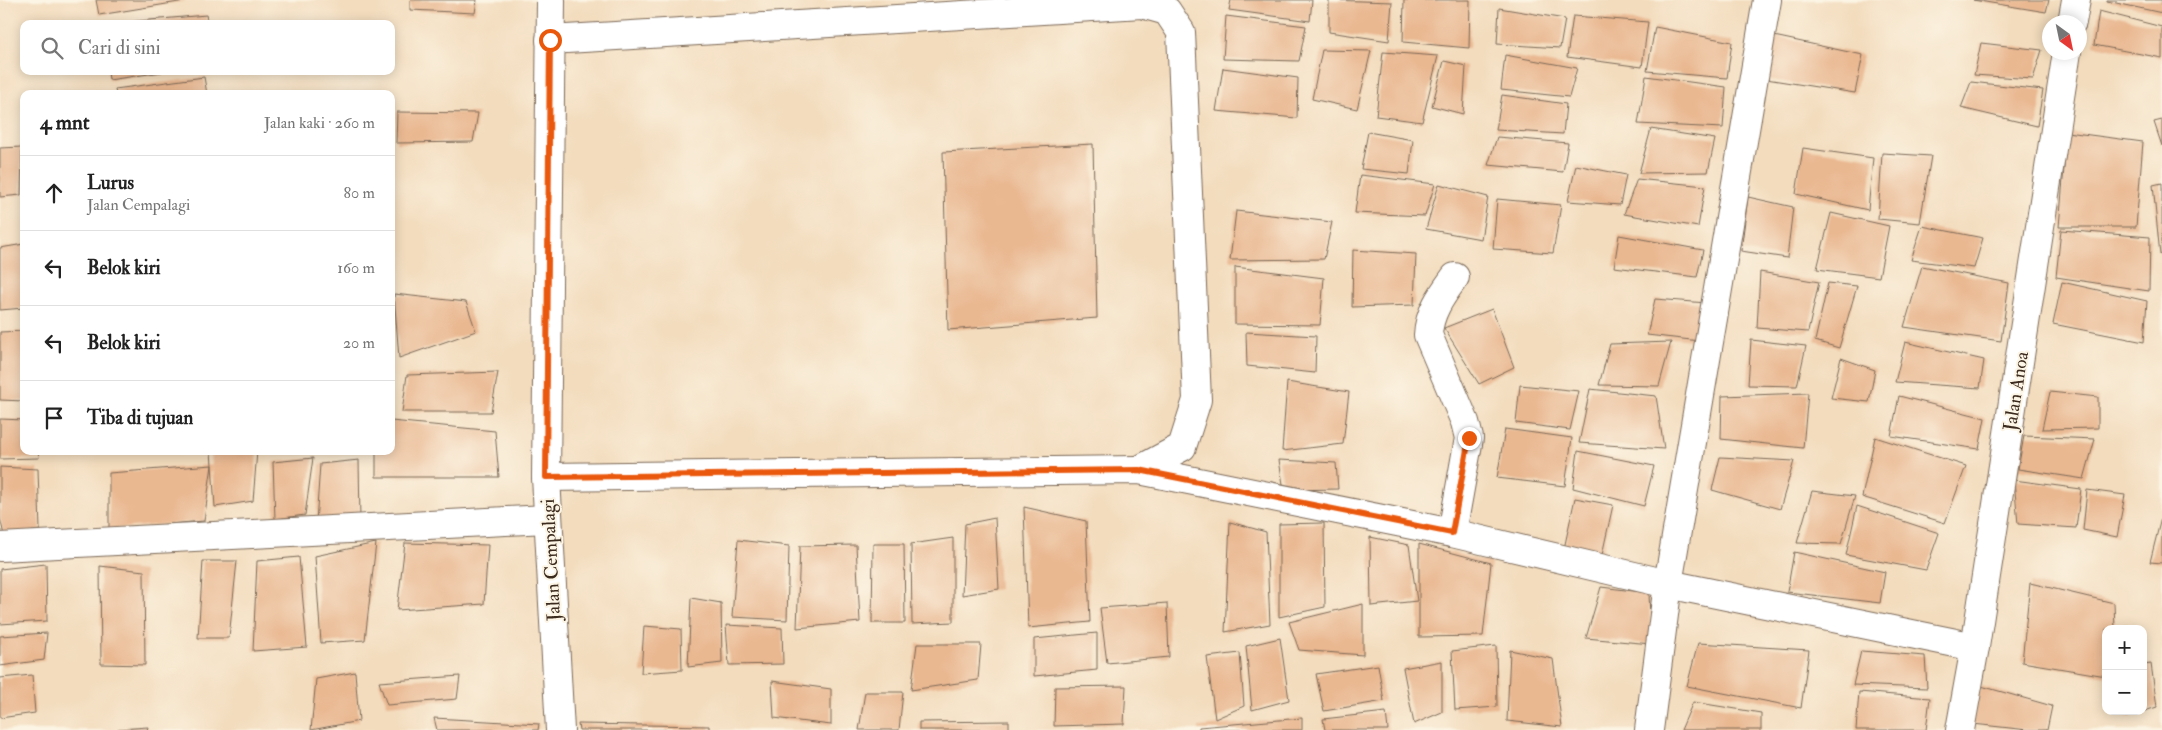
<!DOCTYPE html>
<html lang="id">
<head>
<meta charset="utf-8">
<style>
	:root { --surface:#fff; --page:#f6f6f6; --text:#222; --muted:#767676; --line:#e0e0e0 }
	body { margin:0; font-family:"IM FELL Double Pica",serif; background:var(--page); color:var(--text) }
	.controls { position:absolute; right:15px; bottom:15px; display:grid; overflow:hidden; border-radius:10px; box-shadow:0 2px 12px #0003 }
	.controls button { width:45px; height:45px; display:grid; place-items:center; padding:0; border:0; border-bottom:1px solid var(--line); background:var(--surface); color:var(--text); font:25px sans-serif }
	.compass { position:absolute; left:2042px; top:15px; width:45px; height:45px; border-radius:50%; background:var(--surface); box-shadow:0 2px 12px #0003; rotate:147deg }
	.stop { position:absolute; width:15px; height:15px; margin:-11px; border:4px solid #ea580c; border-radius:50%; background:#fff }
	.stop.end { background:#ea580c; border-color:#fff; box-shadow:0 1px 5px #0008 }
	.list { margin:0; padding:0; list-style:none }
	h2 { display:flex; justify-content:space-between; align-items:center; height:65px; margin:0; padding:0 20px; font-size:21px }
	h2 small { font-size:16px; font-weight:400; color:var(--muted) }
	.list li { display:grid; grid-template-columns:32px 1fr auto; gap:15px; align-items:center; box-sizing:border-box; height:75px; padding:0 20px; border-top:1px solid var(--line) }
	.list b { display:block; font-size:19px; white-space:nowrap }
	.list p { margin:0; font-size:16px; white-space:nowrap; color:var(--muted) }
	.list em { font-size:16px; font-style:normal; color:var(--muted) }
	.icon { flex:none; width:28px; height:28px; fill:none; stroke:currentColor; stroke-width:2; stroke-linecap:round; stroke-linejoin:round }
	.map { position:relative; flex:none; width:2162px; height:730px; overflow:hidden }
	.search { position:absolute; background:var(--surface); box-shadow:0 2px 12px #0003; left:20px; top:20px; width:375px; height:55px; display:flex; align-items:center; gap:12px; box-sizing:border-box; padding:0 18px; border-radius:10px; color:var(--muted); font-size:19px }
	.panel { position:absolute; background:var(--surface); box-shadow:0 2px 12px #0003; left:20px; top:90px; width:375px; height:365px; border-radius:10px }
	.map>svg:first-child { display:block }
	.building { fill:#e9b790 }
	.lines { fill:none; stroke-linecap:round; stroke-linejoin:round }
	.minor-casing { stroke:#7b6856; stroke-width:30 }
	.minor { stroke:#fff; stroke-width:28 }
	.route { stroke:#ea580c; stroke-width:6 }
	.labels { text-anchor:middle; stroke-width:4; stroke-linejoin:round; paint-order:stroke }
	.street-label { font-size:19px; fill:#3b2a1e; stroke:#fcf5e5 }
</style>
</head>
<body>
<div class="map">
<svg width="2162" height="730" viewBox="0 0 2162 730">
	<rect width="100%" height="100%" fill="#fcf5e5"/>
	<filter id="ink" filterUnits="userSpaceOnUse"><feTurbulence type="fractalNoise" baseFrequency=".02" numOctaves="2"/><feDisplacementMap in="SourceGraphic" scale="10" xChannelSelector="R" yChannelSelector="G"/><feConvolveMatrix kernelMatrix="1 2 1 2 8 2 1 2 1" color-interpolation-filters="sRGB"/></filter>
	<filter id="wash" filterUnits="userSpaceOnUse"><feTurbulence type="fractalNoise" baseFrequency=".0096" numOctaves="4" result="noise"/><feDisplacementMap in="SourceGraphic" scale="20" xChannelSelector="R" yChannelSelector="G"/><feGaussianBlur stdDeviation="1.12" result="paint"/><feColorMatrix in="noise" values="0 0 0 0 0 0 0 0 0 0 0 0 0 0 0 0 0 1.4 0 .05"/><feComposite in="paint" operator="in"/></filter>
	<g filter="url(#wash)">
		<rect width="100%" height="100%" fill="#f3dcbd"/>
		<g id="blocks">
			<g class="building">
				<path d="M96,0H185V1L99,15Z"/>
				<path d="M410,0H477L475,13L410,10Z"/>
				<path d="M1231,0H1312L1310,21L1229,10Z"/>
				<path d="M1329,0L1392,2L1389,41L1329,32Z"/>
				<path d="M1404,0H1470L1469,48L1403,42Z"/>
				<path d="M1973,0H2049L2046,12Z"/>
				<path d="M2107,0H2162V13L2107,1Z"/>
				<path d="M1499,8L1565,19L1560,48L1497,44Z"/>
				<path d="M2099,11L2162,27V58L2094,45Z"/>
				<path d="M206,15L208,24H127V22Z"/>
				<path d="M1226,16L1306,26L1299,61L1223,59Z"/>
				<path d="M1573,16L1648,22L1642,67L1567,57Z"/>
				<path d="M1655,27L1732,42L1727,78L1647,71Z"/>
				<path d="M1774,36L1863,55L1855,93L1766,79Z"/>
				<path d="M1981,43L2042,50L2033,79L1974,75Z"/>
				<path d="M1322,50L1371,51L1357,109L1312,99Z"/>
				<path d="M1383,52L1438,56L1422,122L1376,116Z"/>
				<path d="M1505,55L1577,68L1569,97L1501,90Z"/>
				<path d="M1444,61L1466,66L1463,114L1432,106Z"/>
				<path d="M1223,68L1298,78L1297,118L1216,111Z"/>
				<path d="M108,71H162V72L109,80Z"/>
				<path d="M1646,76L1726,87L1723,128L1638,124Z"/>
				<path d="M204,77L207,94H116L115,89Z"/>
				<path d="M1971,82L2043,90L2037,126L1961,108Z"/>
				<path d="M1502,95L1566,104L1563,134L1496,130Z"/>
				<path d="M397,112L478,113L473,142L396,143Z"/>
				<path d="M2162,120V146L2154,122Z"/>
				<path d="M1651,129L1715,139L1708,172L1639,173Z"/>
				<path d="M1368,132L1413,140L1409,174L1361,169Z"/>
				<path d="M2067,132L2143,142L2136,227H2059Z"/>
				<path d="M1497,137L1568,143L1563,172L1488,165Z"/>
				<path d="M1093,144L1097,318L948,330L943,152Z"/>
				<path d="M22,147L21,195L0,197V148Z"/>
				<path d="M1803,148L1873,158L1868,210L1796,194Z"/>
				<path d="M1882,153L1931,156L1920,223L1878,219Z"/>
				<path d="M1576,165L1626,175L1620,205L1568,201Z"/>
				<path d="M1360,175L1435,184L1425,216L1355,213Z"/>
				<path d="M1637,179L1705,186L1698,227L1624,214Z"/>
				<path d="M2162,183V254L2160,255L2153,185Z"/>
				<path d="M1439,184L1488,197L1481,239L1426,229Z"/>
				<path d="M1748,197L1793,207L1787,258L1741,251Z"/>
				<path d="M1497,199L1561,205L1553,253L1493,249Z"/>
				<path d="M1236,211L1332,222L1324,259L1230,260Z"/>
				<path d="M1831,213L1889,226L1879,277L1817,269Z"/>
				<path d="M1922,226L1983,238L1974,268L1911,260Z"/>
				<path d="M2061,230L2150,237L2149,291L2056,277Z"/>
				<path d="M1619,235L1703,250L1697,277L1614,267Z"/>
				<path d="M24,244V308L0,310V248Z"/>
				<path d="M1353,250L1416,254L1414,305L1352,307Z"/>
				<path d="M1922,266L2009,283L2001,341L1904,327Z"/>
				<path d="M1235,267L1324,278L1320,325L1235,324Z"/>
				<path d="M1760,272L1819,282L1808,332L1757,328Z"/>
				<path d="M2062,282L2147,301L2144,342L2053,324Z"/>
				<path d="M1828,283L1857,286L1839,348L1815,341Z"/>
				<path d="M394,294L466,302L476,331L399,358Z"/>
				<path d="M1655,299L1707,303L1700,341L1647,335Z"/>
				<path d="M1492,309L1514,367L1479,384L1444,328Z"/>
				<path d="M24,331V401L0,400V332Z"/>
				<path d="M1246,332L1316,336L1315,373L1247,366Z"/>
				<path d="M1751,340L1806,346L1797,386L1748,385Z"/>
				<path d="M1671,342L1659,386L1599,385L1610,344Z"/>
				<path d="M1905,342L1984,360L1980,388L1895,382Z"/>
				<path d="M1841,358L1875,370L1869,402L1831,398Z"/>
				<path d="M498,372L491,412H402L407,375Z"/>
				<path d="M1287,382L1349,392L1343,444L1282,451Z"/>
				<path d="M1520,385L1579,391L1570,430L1516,423Z"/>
				<path d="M1590,389L1656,396L1664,449L1579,443Z"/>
				<path d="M2050,392L2098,397V428L2042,429Z"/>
				<path d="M1808,393L1803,448L1721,439L1722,396Z"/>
				<path d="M1899,396L1985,418L1979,449L1891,436Z"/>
				<path d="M0,419L24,420V451H38L39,458L0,459Z"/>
				<path d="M391,421L495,431L499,477H376V451H391Z"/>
				<path d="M1505,429L1572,438L1565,486L1497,478Z"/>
				<path d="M2024,436L2095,439L2084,479L2018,469Z"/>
				<path d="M1875,437L1966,466L1945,523L1862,497Z"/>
				<path d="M211,451H257L253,501L215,507Z"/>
				<path d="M1578,451L1654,466L1644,506L1573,488Z"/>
				<path d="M1720,457L1794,461L1780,509L1712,490Z"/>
				<path d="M313,458L305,515L275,519L273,462Z"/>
				<path d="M359,460L360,521L316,523L320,464Z"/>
				<path d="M1279,460L1336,463L1338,489L1284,490Z"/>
				<path d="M212,465L204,521L109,529V473Z"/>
				<path d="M0,467L38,469L40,530L4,535L0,518Z"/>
				<path d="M2014,480L2081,489L2076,528L2018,524Z"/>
				<path d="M2087,490L2125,495L2117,537L2083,530Z"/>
				<path d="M1812,491L1855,496L1841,544L1797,543Z"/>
				<path d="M1575,498L1613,505L1602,555L1564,549Z"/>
				<path d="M1857,506L1939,533L1926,570L1846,555Z"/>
				<path d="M1024,507L1086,521L1090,622L1028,628Z"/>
				<path d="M2162,514V563L2150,562Z"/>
				<path d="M995,518L999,589L962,595L965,524Z"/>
				<path d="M1230,522L1266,532L1270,624L1225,632Z"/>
				<path d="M1324,523L1325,607L1279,617V524Z"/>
				<path d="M1370,537L1409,545L1417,601L1371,606Z"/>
				<path d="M953,538V622L912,624L911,544Z"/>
				<path d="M738,540L789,546L787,620L732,617Z"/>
				<path d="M376,543L365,640L321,643L315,556Z"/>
				<path d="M405,543L488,545L484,604L397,610Z"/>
				<path d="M873,544H904L905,623H872Z"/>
				<path d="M1419,544L1491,563L1483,636L1419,637Z"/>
				<path d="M856,545L860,622L797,628L800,546Z"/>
				<path d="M1794,552L1885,572L1880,603L1787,592Z"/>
				<path d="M299,557L307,647L253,651L257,561Z"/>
				<path d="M203,561H237L229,638H198Z"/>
				<path d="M46,564L47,621L0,624V569Z"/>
				<path d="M100,566L144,571L145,665L101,664Z"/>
				<path d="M2030,583L2114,603L2115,629H2106V676L2022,662Z"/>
				<path d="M1601,587L1649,593L1651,644L1586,638Z"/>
				<path d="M691,598L721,603L722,663L688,667Z"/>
				<path d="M1167,603L1169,657L1107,663L1100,608Z"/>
				<path d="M1363,604V655L1299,650L1289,622Z"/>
				<path d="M726,625L782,628L783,664L729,665Z"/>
				<path d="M644,626L681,629L682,670L641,673Z"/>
				<path d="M47,633L44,660L0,666V636Z"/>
				<path d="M1097,633V670L1034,676V639Z"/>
				<path d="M1280,638L1289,700L1252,710L1246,646Z"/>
				<path d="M1698,643L1809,650L1801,708L1687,686Z"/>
				<path d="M917,644H981L978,680L911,690Z"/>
				<path d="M1496,646L1497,707L1455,710L1452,651Z"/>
				<path d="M1510,650L1553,659L1562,727L1507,721Z"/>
				<path d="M1861,651L1925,656L1927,688L1853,685Z"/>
				<path d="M1240,653L1244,706L1215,719L1207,657Z"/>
				<path d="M1442,661V712L1414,724L1403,668Z"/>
				<path d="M2151,664L2157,707L2126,717L2127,711L2143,712V665Z"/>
				<path d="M1378,665L1384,701L1324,711L1316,674Z"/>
				<path d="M355,672L359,721L311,730L316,679Z"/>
				<path d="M32,675L35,713L0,718V678Z"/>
				<path d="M460,676L457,699L387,705L379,682Z"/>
				<path d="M772,681L831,689V725L774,718Z"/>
				<path d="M1126,686L1124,724L1054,726L1055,687Z"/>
				<path d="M1981,686L2052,706L2047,730H2028L1973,724Z"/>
				<path d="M865,692H903L899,730H859Z"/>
				<path d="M1859,692L1930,698L1926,730H1856Z"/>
				<path d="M1693,702L1761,713V730H1681Z"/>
				<path d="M1386,712L1388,730H1325L1323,719Z"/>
				<path d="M434,718L539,724L538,730H437Z"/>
				<path d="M1302,718V730H1199V727Z"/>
				<path d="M1009,721V730H919V722Z"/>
				<path d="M578,724L709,726V730H579Z"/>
				<path d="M148,727L147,730H118V729Z"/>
			</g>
		</g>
	</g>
	<g filter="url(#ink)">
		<use href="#blocks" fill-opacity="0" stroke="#7b6856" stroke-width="1"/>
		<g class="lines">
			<defs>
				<g id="minor">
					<path d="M551,0L546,477L560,730"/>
					<path d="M2072,22L2076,0"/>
					<path d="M550,40L1142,4L1167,11L1181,32L1197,400L1182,447L1139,470"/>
					<path d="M546,477L1139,470L1452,533L1668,584L1975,647"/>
					<path d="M1452,533L1469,438L1465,422L1428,335C1429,312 1442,295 1455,277"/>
					<path d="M0,547L547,519"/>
					<path d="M1649,730L1668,584L1767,0"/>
					<path d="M1960,730L1975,647L2067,52"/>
				</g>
			</defs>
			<use href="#minor" class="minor-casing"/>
			<use href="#minor" class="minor"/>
		</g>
	</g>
	<g class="lines" filter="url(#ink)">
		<path class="route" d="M550,40L546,477L1139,470L1452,533L1469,438"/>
	</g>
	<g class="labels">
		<g class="street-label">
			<text transform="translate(2015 391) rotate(-81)" y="7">Jalan Anoa</text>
			<text transform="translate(550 560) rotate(-93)" y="7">Jalan Cempalagi</text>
		</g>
	</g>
</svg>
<div class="controls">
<button>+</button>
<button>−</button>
</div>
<svg class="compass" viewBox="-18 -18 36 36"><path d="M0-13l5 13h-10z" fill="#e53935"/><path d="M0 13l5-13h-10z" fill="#767676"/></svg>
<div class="stop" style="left:550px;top:40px"></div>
<div class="stop end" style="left:1469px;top:438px"></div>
<div class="search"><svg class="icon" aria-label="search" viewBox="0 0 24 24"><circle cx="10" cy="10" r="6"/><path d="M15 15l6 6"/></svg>Cari di sini</div>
<section class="panel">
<h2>4 mnt<small>Jalan kaki · 260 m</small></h2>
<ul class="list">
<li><svg class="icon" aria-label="ahead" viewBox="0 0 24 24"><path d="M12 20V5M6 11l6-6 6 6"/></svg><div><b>Lurus</b><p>Jalan Cempalagi</p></div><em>80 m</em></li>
<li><svg class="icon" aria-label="left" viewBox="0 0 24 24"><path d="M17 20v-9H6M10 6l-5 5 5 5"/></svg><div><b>Belok kiri</b></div><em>160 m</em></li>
<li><svg class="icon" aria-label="left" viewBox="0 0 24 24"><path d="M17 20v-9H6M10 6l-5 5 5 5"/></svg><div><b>Belok kiri</b></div><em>20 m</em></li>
<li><svg class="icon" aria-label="arrive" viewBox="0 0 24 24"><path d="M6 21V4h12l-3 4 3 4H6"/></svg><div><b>Tiba di tujuan</b></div></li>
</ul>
</section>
</div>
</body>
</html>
